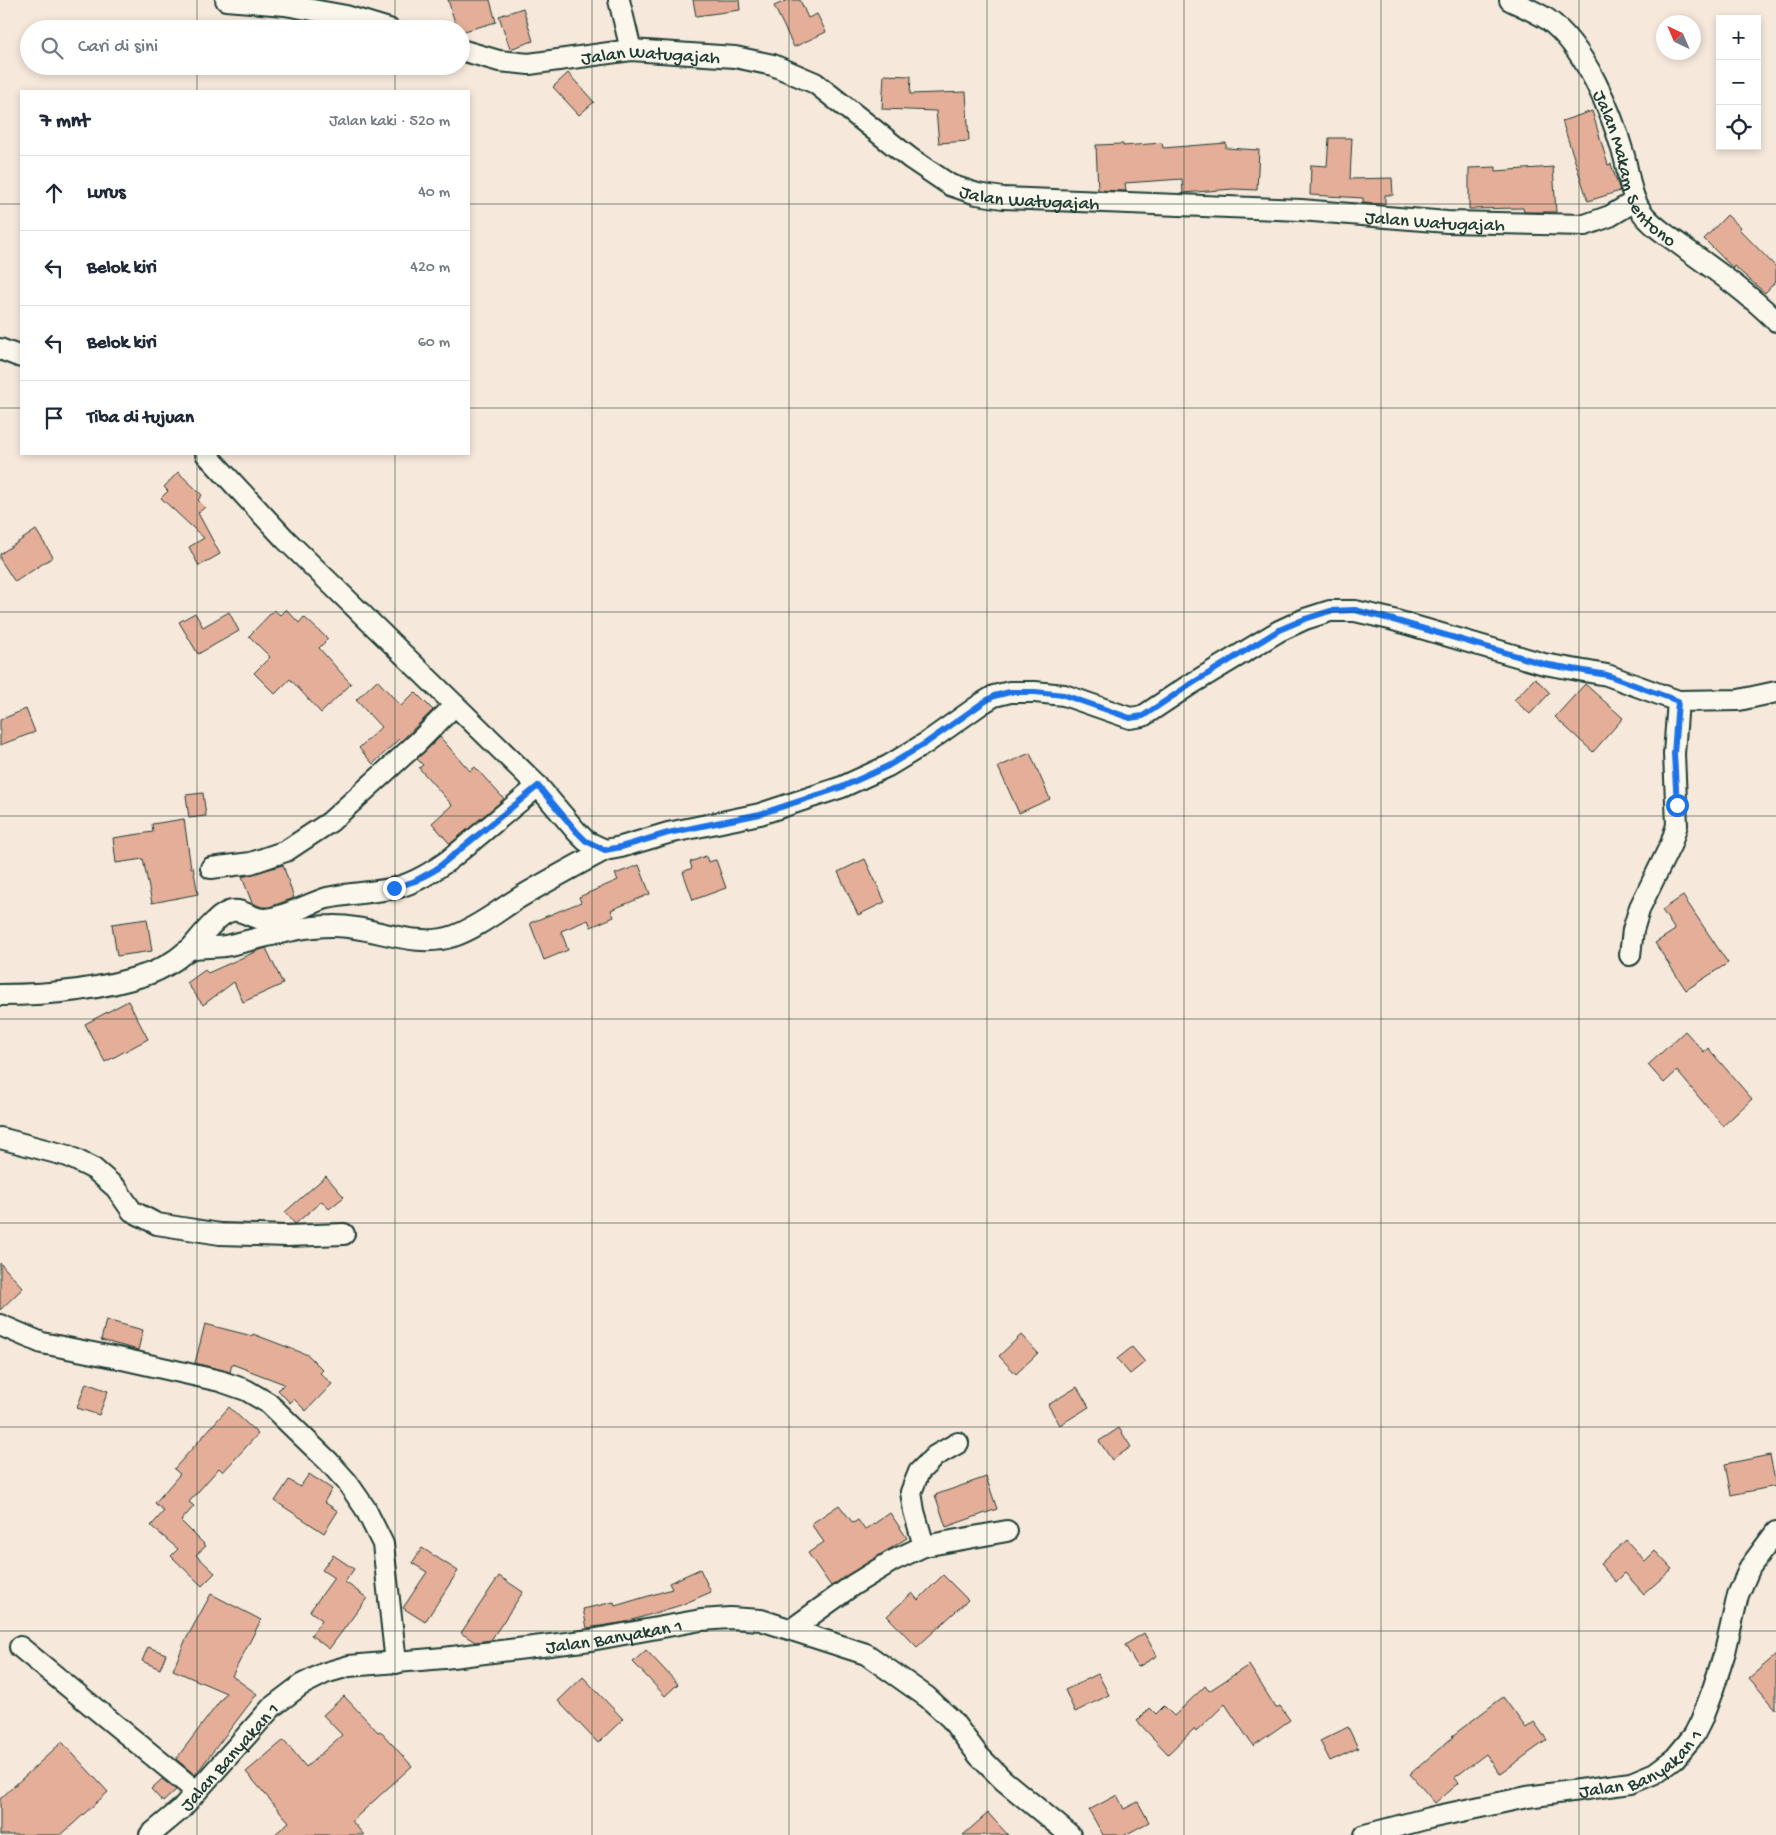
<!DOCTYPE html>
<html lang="id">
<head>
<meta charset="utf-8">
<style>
	:root { --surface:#fff; --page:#f2f2f3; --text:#1f2937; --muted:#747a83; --line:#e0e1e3 }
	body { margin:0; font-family:"Gochi Hand",sans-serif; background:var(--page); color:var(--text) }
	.controls { position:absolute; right:15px; top:15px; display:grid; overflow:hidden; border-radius:0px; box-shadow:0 2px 8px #0003 }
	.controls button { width:45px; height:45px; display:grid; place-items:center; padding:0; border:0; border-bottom:1px solid var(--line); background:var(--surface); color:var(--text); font:25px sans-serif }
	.compass { position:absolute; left:1656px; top:15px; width:45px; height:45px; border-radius:50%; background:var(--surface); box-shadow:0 2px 8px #0003; rotate:316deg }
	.stop { position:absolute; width:15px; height:15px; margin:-11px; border:4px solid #1a73e8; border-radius:50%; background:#fff }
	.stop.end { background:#1a73e8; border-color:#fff; box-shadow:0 1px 5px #0008 }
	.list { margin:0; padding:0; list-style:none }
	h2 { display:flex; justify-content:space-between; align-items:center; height:65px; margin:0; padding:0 20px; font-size:21px }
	h2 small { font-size:16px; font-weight:400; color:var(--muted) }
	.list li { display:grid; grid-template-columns:32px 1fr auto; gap:15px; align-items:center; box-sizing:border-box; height:75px; padding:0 20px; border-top:1px solid var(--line) }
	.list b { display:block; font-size:19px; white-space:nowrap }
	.list em { font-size:16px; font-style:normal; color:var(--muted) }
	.icon { flex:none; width:28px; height:28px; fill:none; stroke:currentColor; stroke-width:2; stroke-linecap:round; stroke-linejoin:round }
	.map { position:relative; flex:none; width:1776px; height:1835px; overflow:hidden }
	.search { position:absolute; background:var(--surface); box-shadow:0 2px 8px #0003; left:20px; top:20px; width:450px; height:55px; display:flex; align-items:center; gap:12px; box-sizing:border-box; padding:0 18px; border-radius:28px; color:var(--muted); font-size:19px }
	.panel { position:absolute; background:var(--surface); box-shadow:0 2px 8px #0003; left:20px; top:90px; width:450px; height:365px; border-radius:0px }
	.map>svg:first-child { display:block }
	.building { fill:#e4ae99; stroke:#1f3d34 }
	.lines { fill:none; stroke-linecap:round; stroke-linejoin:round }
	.minor-casing { stroke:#1f3d34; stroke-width:24 }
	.minor { stroke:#fbf7ec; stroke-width:20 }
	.route { stroke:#1a73e8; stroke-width:6 }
	.grid { fill:none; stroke:#1f3d34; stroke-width:1; stroke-opacity:0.55 }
	.labels { text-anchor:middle; stroke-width:4; stroke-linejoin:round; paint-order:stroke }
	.street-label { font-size:19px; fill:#1f3d34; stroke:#fbf7ec }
</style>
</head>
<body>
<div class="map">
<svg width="1776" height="1835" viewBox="0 0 1776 1835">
	<rect width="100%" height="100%" fill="#f6e8db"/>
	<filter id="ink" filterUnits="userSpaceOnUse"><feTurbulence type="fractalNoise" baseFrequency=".02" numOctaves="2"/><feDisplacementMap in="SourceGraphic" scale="10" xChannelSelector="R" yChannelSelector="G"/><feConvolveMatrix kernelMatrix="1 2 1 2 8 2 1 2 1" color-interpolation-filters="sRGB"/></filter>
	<g filter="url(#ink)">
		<g class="building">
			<path d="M448,0H490L496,22L461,32V29H457Z"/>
			<path d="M693,0H739L740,10L696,16Z"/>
			<path d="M788,0H800L808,18L817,14L826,32L794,47L774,6Z"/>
			<path d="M523,8L533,41L510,49L499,16Z"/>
			<path d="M568,73L594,102L579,115L553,87Z"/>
			<path d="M884,75L911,76L910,94L966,92L969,141L939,143L936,111L882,109Z"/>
			<path d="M1592,111L1608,165L1611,164L1620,191L1588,201L1562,121Z"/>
			<path d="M1329,138H1352L1350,179L1392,178L1393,195H1385V204L1363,203V198L1310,195L1311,165L1327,166Z"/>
			<path d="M1162,143L1163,148L1226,143V148L1259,150L1257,190L1233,189L1183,193L1182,179L1125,183L1126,191L1098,190L1096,145L1123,144V146Z"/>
			<path d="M1496,167V171L1553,167L1556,212H1524L1523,208L1469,209V168Z"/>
			<path d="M1727,215L1740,227L1739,229L1776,267V281L1765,293L1734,266L1733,268L1704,239Z"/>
			<path d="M178,472L202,495L198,500L205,507L198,513L220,554L199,566L189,547L204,538L161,498L168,491L164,487Z"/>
			<path d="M36,530L53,557L15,582L0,559V554Z"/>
			<path d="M286,609L299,623L304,617L328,639L319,648L351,684L321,713L290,679L275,694L254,673L270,657L249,636L274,610L280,615Z"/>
			<path d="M229,612L239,631L198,654L179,622L195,613L203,627Z"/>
			<path d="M1535,678L1550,693L1530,714L1514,700Z"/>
			<path d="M377,680L401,706L415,692L433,710L401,741L399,739L373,764L359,748L381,727L356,700Z"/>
			<path d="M1585,684L1623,718L1593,752L1555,717Z"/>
			<path d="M26,709L35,732L0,745V720Z"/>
			<path d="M440,737L470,771L475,767L504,799L450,844L432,823L452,805L419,768L423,765L417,759Z"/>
			<path d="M1030,753L1050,799L1019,813L998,767Z"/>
			<path d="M203,793L206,816L189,818L186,795Z"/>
			<path d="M184,819L191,868L193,867L198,894L152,903L143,859L116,863L113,838L153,832L152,824Z"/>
			<path d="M706,856L708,862L716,860L726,888L693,900L683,872L692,868L690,862Z"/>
			<path d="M865,859L885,902L858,915L838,872Z"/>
			<path d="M283,865L294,898L269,907H262L252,903L242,877Z"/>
			<path d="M639,865L650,894L611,910L614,917L591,927L588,920L561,931L568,950L544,960L530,923L581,902L579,897L618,880L615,874Z"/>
			<path d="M1683,896L1728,963L1686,990L1655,943L1675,930L1662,910Z"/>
			<path d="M147,919L152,951L117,956L112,924Z"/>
			<path d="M266,948L283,984L243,1002L234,982L203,1005L187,983L205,970L208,973L257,951Z"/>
			<path d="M128,1001L148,1039L105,1062L85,1024Z"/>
			<path d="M1685,1031L1704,1052L1708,1048L1752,1099L1723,1126L1677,1071L1664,1083L1648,1065Z"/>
			<path d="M326,1176L344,1197L329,1209L322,1201L295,1224L285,1212Z"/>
			<path d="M0,1263L23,1288L0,1310Z"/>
			<path d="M106,1320L143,1330L138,1350L101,1340Z"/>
			<path d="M205,1324L252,1336L253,1334L308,1355L323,1370L320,1373L332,1384L306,1411L294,1399L290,1403L278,1390L284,1384L232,1364L230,1372L195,1363Z"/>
			<path d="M1021,1335L1038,1353L1016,1374L999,1356Z"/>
			<path d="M1132,1347L1145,1362L1130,1374L1117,1359Z"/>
			<path d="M86,1383L108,1391L99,1415L77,1408Z"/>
			<path d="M1077,1387L1089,1407L1060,1425L1048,1405Z"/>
			<path d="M229,1407L258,1434L223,1472L219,1468L189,1502L194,1506L181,1521L206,1546L196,1555L215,1573L202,1586L171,1556L178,1549L151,1526L164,1511L155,1503L180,1474L174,1469Z"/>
			<path d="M1119,1428L1131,1447L1112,1460L1099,1441Z"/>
			<path d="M1770,1455L1776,1486L1731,1495L1725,1464Z"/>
			<path d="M309,1474L332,1489L324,1502L338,1511L324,1533L275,1501L289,1480L300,1487Z"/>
			<path d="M986,1477L997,1509L946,1527L935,1495Z"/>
			<path d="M839,1505L853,1523L858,1520L865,1530L890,1513L907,1538L831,1586L808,1553L824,1542L811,1524Z"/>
			<path d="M1626,1540L1645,1561L1655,1551L1672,1569L1644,1594L1625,1573L1616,1582L1600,1564Z"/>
			<path d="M422,1548L458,1571L425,1622L403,1608L427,1572L412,1563Z"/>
			<path d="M333,1555L354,1569L345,1582L367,1598L329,1649L311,1635L322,1620L310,1611L334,1578L322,1570Z"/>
			<path d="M700,1569L711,1592L681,1605L626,1622L587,1628L583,1609L614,1602L615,1606L672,1589L669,1583Z"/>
			<path d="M943,1575L968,1600L917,1647L887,1616L912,1593L918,1600Z"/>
			<path d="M499,1576L523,1592L491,1640L475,1642L461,1633Z"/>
			<path d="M211,1594L261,1620L232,1676L257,1694L195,1775L176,1759L226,1693L173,1670L185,1641Z"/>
			<path d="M1144,1633L1157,1656L1138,1667L1125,1645Z"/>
			<path d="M148,1647L166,1654L160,1669L142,1661Z"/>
			<path d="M646,1650L678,1684L665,1696L633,1662Z"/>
			<path d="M1776,1655V1709L1749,1678Z"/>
			<path d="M1249,1665L1276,1708L1280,1706L1290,1720L1253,1746L1225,1704L1196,1732L1194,1729L1168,1754L1137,1721L1150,1708L1156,1714L1164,1706L1174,1716L1205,1686L1209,1691Z"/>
			<path d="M1098,1674L1109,1695L1075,1712L1065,1690Z"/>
			<path d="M583,1677L623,1719L598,1743L558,1701Z"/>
			<path d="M344,1696L378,1732L380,1731L412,1766L352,1821L364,1835H274L289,1822L246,1772L284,1740L306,1767L342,1735L323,1715Z"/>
			<path d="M1503,1697L1526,1728L1534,1722L1547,1740L1500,1774L1486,1754L1454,1778L1458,1783L1435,1803L1410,1774L1453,1737L1452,1736Z"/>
			<path d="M1348,1727L1358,1748L1330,1761L1320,1741Z"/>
			<path d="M62,1742L108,1792L61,1835H0V1799Z"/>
			<path d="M162,1779L176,1790L163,1802L151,1789Z"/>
			<path d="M1117,1795L1124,1809L1138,1802L1149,1822L1125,1835H1103L1089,1810Z"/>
			<path d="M988,1813L1008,1835H963Z"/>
		</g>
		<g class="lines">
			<defs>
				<g id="minor">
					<path d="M226,0L285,5L346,16L389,29"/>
					<path d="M619,0L631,50"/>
					<path id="s1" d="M1510,0C1522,6 1536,12 1547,19C1585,46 1612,113 1624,156C1629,174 1630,195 1641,211C1652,227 1672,238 1687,250C1718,272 1749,294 1776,321"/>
					<path id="s2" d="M461,50L499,61L529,64L631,50L735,57L773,65L815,83L910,158L950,185L977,194L1003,198L1301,210L1447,222L1585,225L1610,216L1635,201"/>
					<path d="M0,349L21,357"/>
					<path d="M206,454L285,539L538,786L577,832L586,841L605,850L621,847L668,833L760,814L842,787L888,766L926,743L981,704L994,696L1010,692H1035L1064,695L1130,718L1143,716L1188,686L1279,631L1305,619L1330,611H1355L1390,619L1544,664L1607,675L1678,701L1739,700L1776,692"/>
					<path d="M211,868L251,863L286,851L330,822L417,743L455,705"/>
					<path d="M190,949C200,938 218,913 232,911C243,909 254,920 265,919C281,919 310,903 327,898C349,893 372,893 395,888C415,883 432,872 449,860L538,786"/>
					<path d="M1630,955L1633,930L1640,907L1671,844L1677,825L1674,754L1678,701"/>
					<path d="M0,995C48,995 99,990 145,975C156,972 166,966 175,960C180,957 185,951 191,949C201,946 214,948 225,946C260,939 295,926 332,926C373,925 413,950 454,936C479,927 500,909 522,896C549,880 577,865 605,850"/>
					<path d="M0,1138L68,1156L94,1169L116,1188L132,1211L157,1224L220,1234L287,1236L344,1234"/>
					<path d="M0,1325L42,1343L118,1358L220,1381L246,1390L268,1403L329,1462L347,1482L365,1508L383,1544L396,1663"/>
					<path d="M924,1546L914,1511L911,1492L919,1472L935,1456L958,1443"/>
					<path d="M792,1629L853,1585L892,1561L924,1546L1007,1531"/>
					<path d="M20,1647L196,1791"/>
					<path id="s3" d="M150,1835L180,1810L272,1707L301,1685L325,1673L349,1666L444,1658L591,1640L701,1620L730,1618L761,1620L866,1654L927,1697L951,1719L979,1756L1003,1780L1070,1835"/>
					<path id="s4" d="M1365,1835L1429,1818L1527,1797L1631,1783L1655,1773L1675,1758L1694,1735L1701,1721L1713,1689L1725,1652L1738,1595L1750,1567L1776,1532"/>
				</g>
			</defs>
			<use href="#minor" class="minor-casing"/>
			<use href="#minor" class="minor"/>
		</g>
	</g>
	<g class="lines" filter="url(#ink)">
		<path class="route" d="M394,888L415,881L435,870L538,786L577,832L586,841L605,850L621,847L668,833L760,814L842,787L888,766L926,743L981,704L994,696L1010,692H1035L1064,695L1130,718L1143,716L1188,686L1279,630L1305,619L1330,611L1355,610L1390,619L1544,664L1607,675L1678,701L1674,754L1677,805"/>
	</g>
	<path class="grid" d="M197,0V29M395,0V29M592,0V1835M789,0V1835M987,0V1835M1184,0V1835M1381,0V1835M1579,0V1835M197,66V91M395,66V91M0,204H21M469,204H1776M0,408H21M469,408H1776M197,454V1835M395,454V1835M0,612H1776M0,816H1776M0,1019H1776M0,1223H1776M0,1427H1776M0,1631H1776"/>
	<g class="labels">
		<g class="street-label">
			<text dy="7" stroke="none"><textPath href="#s2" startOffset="192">Jalan Watugajah</textPath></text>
			<text dy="7" stroke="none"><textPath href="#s1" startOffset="218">Jalan Makam Sentono</textPath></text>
			<text dy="7" stroke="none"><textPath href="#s2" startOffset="612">Jalan Watugajah</textPath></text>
			<text dy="7" stroke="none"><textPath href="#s2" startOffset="1018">Jalan Watugajah</textPath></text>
			<text dy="7" stroke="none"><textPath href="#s3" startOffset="532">Jalan Banyakan 1</textPath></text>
			<text dy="7" stroke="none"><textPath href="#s3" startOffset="112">Jalan Banyakan 1</textPath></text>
			<text dy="7" stroke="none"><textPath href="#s4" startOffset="288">Jalan Banyakan 1</textPath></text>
		</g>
	</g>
</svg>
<div class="controls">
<button>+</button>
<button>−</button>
<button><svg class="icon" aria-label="locate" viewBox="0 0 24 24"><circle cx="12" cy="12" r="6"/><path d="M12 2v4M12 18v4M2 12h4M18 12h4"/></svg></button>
</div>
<svg class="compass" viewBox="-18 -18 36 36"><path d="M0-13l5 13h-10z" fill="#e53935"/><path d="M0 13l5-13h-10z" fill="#747a83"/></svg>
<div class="stop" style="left:1677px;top:805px"></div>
<div class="stop end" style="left:394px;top:888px"></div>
<div class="search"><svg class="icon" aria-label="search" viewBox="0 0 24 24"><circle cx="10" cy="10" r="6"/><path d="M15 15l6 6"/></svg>Cari di sini</div>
<section class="panel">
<h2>7 mnt<small>Jalan kaki · 520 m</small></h2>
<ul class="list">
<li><svg class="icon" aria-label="ahead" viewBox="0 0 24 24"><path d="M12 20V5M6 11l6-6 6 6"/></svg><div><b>Lurus</b></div><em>40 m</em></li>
<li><svg class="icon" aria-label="left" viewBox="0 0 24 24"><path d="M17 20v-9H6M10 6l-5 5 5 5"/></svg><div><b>Belok kiri</b></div><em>420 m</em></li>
<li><svg class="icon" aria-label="left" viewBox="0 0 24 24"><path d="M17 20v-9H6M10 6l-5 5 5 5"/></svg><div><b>Belok kiri</b></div><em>60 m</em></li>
<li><svg class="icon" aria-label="arrive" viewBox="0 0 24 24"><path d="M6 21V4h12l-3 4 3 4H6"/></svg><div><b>Tiba di tujuan</b></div></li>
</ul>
</section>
</div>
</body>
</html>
